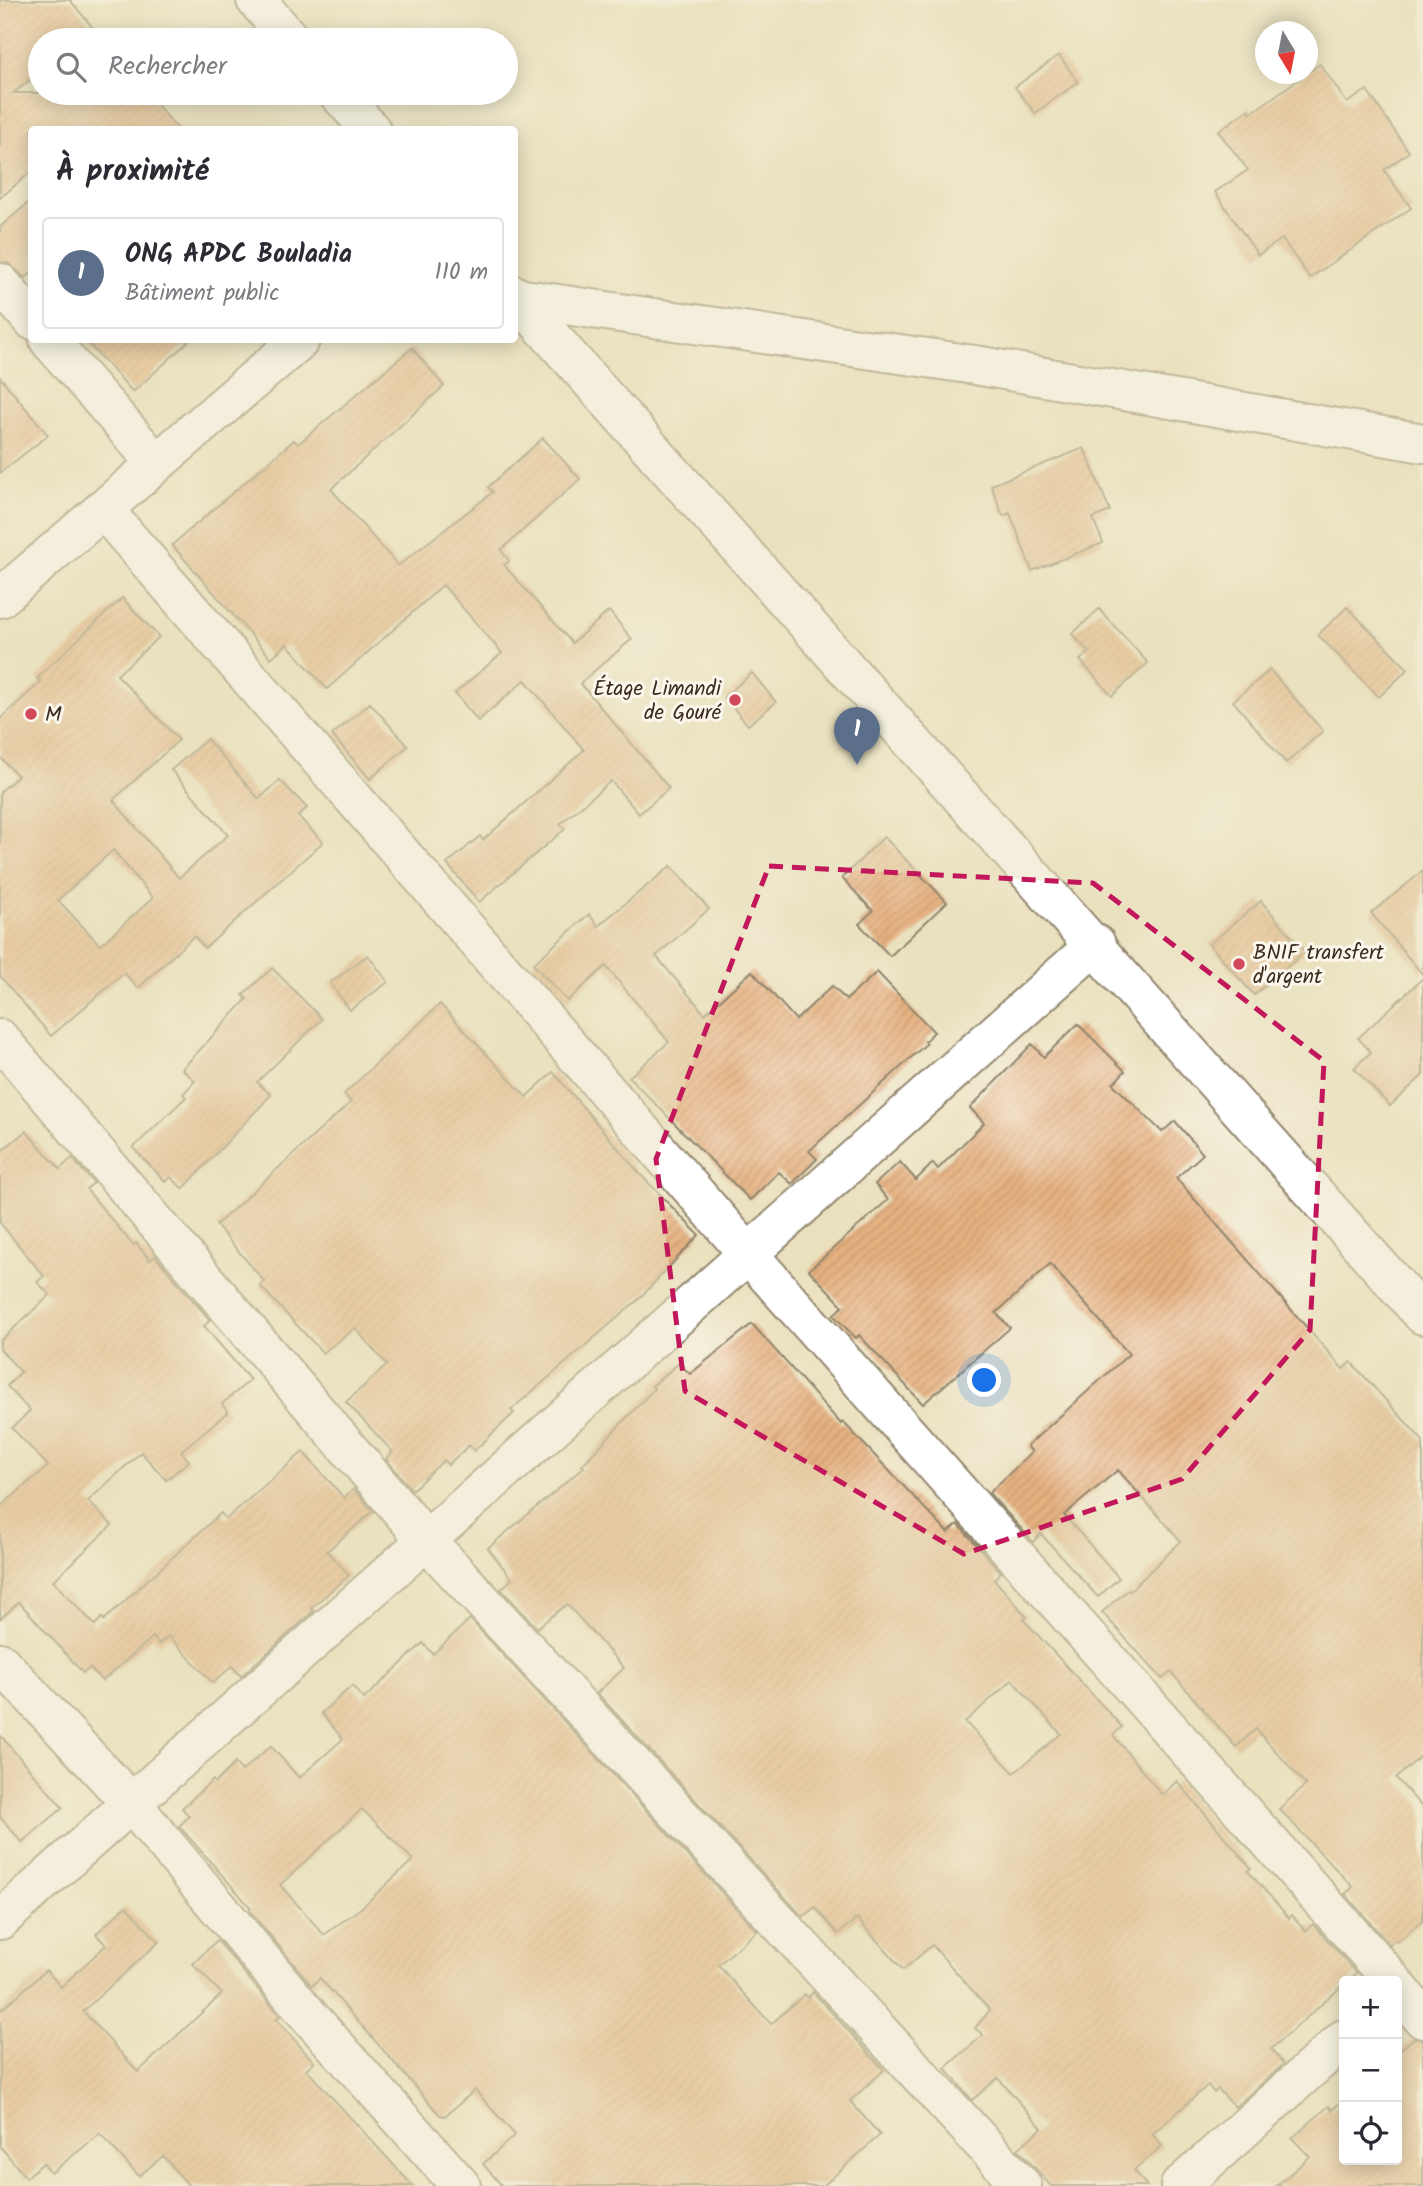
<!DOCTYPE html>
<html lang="fr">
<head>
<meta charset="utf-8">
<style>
	:root { --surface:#fff; --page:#f2f2f3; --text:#2b2b33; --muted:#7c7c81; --line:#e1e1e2; --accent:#1a73e8 }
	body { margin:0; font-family:Kalam,sans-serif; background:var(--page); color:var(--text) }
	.controls { position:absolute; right:21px; bottom:21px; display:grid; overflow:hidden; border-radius:7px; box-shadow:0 4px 18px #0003 }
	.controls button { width:63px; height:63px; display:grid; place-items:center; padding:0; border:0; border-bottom:2px solid var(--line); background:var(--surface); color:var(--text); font:35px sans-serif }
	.compass { position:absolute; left:1255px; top:21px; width:63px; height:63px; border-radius:50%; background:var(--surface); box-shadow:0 4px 18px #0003; rotate:170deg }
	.you { position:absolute; left:985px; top:1381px; width:24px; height:24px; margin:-18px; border:5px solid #fff; border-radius:50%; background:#1a73e8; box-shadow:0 0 0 10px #1a73e833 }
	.badge { display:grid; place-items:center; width:46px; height:46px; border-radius:50%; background:var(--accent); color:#fff; font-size:23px; font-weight:700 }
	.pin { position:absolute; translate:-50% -58px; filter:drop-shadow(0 2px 4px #0008) }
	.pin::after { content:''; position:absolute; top:37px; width:24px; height:21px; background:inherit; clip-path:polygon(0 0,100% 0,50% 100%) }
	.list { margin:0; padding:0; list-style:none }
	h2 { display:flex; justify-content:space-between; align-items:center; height:91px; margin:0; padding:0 28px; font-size:30px }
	h2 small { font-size:23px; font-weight:400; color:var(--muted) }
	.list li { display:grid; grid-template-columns:46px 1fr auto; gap:21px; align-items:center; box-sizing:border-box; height:112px; margin:0 14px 14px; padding:0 14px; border:2px solid var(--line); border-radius:7px }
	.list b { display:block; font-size:26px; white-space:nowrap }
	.list p { margin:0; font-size:23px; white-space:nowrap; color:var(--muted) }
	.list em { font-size:23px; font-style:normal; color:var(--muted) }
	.icon { flex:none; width:38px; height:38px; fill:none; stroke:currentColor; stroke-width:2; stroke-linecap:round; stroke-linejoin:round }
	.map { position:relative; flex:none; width:1423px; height:2186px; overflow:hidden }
	.search { position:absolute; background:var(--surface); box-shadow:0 4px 18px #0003; left:28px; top:28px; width:490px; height:77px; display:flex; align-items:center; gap:18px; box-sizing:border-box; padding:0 24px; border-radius:38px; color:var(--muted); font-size:26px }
	.panel { position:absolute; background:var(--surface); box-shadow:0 4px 18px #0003; left:28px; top:126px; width:490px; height:217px; border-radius:7px }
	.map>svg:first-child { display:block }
	.building { fill:url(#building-hatch); fill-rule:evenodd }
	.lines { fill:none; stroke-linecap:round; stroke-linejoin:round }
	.minor-casing { stroke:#92866e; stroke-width:42 }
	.tertiary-casing { stroke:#92866e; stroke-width:42 }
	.minor { stroke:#fff; stroke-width:38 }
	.tertiary { stroke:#fff; stroke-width:38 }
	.marked { fill:none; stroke:#c2185b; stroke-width:5; stroke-dasharray:14 9; stroke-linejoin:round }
	.poi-dot { fill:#d1495b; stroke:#fbf7ec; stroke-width:2.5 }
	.labels { text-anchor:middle; stroke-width:6; stroke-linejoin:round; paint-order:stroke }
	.poi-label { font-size:21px; fill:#3b2a1e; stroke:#fbf7ec; text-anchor:start }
</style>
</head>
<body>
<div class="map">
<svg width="1423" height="2186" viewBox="0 0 1423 2186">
	<defs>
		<pattern id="building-hatch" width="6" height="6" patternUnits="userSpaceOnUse" patternTransform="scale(1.75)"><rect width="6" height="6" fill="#e6b180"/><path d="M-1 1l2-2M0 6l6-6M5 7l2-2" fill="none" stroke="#c6986e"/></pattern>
	</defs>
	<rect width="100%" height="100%" fill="#fbf7ec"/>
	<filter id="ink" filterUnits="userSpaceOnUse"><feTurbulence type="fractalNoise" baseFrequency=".0143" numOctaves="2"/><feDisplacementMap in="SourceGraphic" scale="14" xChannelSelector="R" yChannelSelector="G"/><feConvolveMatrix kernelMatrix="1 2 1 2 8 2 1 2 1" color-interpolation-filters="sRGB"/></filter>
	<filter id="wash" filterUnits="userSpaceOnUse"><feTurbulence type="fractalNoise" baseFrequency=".00686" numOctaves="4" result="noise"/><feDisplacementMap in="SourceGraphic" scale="28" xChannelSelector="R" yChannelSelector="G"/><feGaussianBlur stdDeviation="1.57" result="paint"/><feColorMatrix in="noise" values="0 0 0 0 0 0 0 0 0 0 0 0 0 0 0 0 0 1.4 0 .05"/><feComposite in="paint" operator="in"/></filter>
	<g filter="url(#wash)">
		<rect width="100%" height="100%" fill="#eae1bf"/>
		<g id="blocks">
			<g class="building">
				<path d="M0,0H70L94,29L80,40H40V72L14,93H146L179,130H32V171L0,198Z"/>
				<path d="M1059,55L1078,82L1035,113L1015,87Z"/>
				<path d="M1320,64L1347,103L1367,90L1409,152L1384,170L1411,208L1310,278L1282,239L1258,255L1215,192L1248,170L1218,131L1249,109L1251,113Z"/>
				<path d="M32,200V273L25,278L8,263L0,262V227Z"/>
				<path d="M85,340H190L133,392Z"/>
				<path d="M412,348L444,386L331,489L398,566L493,492L488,487L543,438L580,479L501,550L509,561L504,565L572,643L609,611L632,639L580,683L669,788L639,814L611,781L560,824L565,829L479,902L447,864L480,836L483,840L584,750L525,680L478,721L455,693L502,653L443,585L327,689L287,644L271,658L172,545L294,440L298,444Z"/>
				<path d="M0,377L48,435L0,473Z"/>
				<path d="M1084,448L1110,511L1093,518L1103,543L1032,571L1010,513L1003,516L991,485Z"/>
				<path d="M122,598L159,637L117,675L179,740L113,800L179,878L228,835L171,770L207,739L259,799L280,780L307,808L298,816L323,842L205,948L194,936L138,988L124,973L51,1036L0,976V792L18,776L0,757V719L41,682L37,678ZM113,850L153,898L100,945L58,900Z"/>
				<path d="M1347,607L1408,669L1379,697L1318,635Z"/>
				<path d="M1099,609L1148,663L1112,696L1080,660L1089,652L1072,634Z"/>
				<path d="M1270,670L1323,731L1286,763L1233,701Z"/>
				<path d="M752,673L776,702L748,725L724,697Z"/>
				<path d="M370,703L408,746L370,779L332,735Z"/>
				<path d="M884,837L947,902L890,956L859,924L873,911L842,878Z"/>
				<path d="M671,866L709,909L656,956L705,1014L752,971L796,1020L832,986L846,1000L877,972L934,1032L925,1041L927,1043L809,1151L817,1159L792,1184L779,1172L750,1200L629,1077L669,1042L606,966L567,1001L533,964L589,914L598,926Z"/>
				<path d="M1423,871V975L1371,913Z"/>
				<path d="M1261,901L1305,952L1254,995L1209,944Z"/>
				<path d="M368,955L388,982L350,1010L330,983Z"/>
				<path d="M272,968L322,1019L257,1082L271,1095L183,1189L171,1177L166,1182L133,1148L186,1097L183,1094L195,1081L182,1069L247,999L243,995Z"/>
				<path d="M1423,978V1075L1390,1106L1354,1068L1371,1052L1358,1038Z"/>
				<path d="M440,1004L526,1097L553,1072L640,1174L699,1235L638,1300L511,1410L514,1413L474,1451L469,1445L448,1465L444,1460L412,1490L386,1459L393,1452L346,1402L387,1365L355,1328L323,1353L260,1286L265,1282L216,1225L351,1102L344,1094Z"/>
				<path d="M1078,1024L1125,1071L1113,1084L1162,1132L1175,1121L1203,1154L1176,1178L1343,1369L1351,1362L1423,1441V1754L1396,1778L1423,1808V1920L1397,1942L1395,1940L1390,1945L1345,1894L1353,1887L1279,1809L1306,1785L1256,1729L1236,1747L1171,1672L1162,1679L1102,1612L1129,1589L1130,1591L1181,1541L1118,1470L1064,1515L1119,1578L1098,1597L1041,1534L1033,1542L989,1493L1032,1452L1027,1446L1129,1354L1050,1264L996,1313L1010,1328L923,1404L859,1335L856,1338L833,1315L843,1306L809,1270L888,1200L875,1184L900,1162L916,1180L933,1163L938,1169L984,1123L970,1108L1032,1044L1044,1057Z"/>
				<path d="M26,1131L60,1169L72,1158L94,1183L86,1189L133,1245L136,1243L150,1260L155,1256L210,1320L204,1326L250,1380L222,1404L228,1412L181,1451L189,1461L166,1480L141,1452L88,1501L112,1525L53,1581L95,1625L102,1618L104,1620L221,1513L226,1519L303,1452L344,1498L354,1489L373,1511L327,1551L349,1575L311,1608L314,1611L241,1676L232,1666L213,1683L169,1636L159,1644L153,1637L102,1681L90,1668L83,1673L19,1602L0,1619V1507L48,1466L12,1428L30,1411L7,1386L21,1372L0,1349V1341L50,1295L37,1282L44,1276L0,1223V1152Z"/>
				<path d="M752,1324L841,1424L843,1422L948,1533L958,1524L1001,1572L994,1579L1027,1617L1024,1620L1122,1727L1113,1735L1162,1795L1177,1781L1251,1868L1248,1871L1289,1918L1292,1915L1306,1931L1313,1924L1357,1973L1271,2049L1284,2064L1235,2107L1218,2089L1214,2093L1208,2085L1152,2134L1162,2146L1134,2170L1147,2186H1051L1018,2149L1042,2128L998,2078L972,2100L945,2068L983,2035L975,2028L990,2010L932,1945L903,1970L857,1918L838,1934L815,1907L803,1917L597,1693L624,1668L567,1604L537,1628L501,1589L512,1579L488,1548L584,1467L582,1465L654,1389L652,1386L679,1363L690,1374ZM1012,1680L1061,1734L1014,1773L965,1722Z"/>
				<path d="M470,1619L757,1931L718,1965L771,2024L805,1994L808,1998L813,1992L884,2070L850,2101L880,2135L823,2186H502L483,2164L515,2135L475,2090L445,2116L440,2115L320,1978L312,1986L249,1910L251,1908L179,1826L189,1816L182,1808L213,1780L215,1783L235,1763L242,1771L271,1746L299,1778L343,1739L321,1713L352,1686L364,1699L423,1643L433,1654ZM362,1809L413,1860L361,1908L324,1935L280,1885Z"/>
				<path d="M0,1735L63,1808L22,1842L0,1817Z"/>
				<path d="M126,1906L159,1942L83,2011L138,2072L222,1994L193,1964L217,1940L280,2016L276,2019L314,2062L306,2069L413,2186H189L163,2156L139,2176L100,2134L51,2173L43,2163L26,2178L0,2146V2011L46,1970L61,1987L106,1945L96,1934Z"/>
				<path d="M1414,2038L1423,2040V2186H1276L1310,2157L1292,2138L1329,2106L1332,2110L1344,2099V2160H1397V2053Z"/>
			</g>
		</g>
	</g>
	<g filter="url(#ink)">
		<use href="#blocks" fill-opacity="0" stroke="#92866e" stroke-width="2"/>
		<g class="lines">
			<defs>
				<g id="minor">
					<path d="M0,283L32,320"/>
					<path d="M517,298L975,365L1423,443"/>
					<path d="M49,340L156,463"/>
					<path d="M103,509L749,1255L1393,1981"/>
					<path d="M0,598L300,340"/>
					<path d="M0,1039L427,1541L1022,2186"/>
					<path d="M0,1662L131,1803L309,2016L461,2186"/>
					<path d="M0,1920L1096,944"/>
					<path d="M1397,1986L1423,2019"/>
					<path d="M1180,2186L1344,2039"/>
				</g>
				<g id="tertiary">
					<path d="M256,0L291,40"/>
					<path d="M338,93L371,130"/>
					<path d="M514,295L1423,1315"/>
				</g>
			</defs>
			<use href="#minor" class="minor-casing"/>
			<use href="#tertiary" class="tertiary-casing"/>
			<use href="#minor" class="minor"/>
			<use href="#tertiary" class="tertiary"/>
		</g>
	</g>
	<path d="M0 0H1423V2186H0ZM769,866L1093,883L1324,1061L1310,1330L1182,1479L964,1554L685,1391L656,1159Z" fill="#eae1bf" fill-opacity=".55" fill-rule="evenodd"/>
	<path class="marked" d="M769,866L1093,883L1324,1061L1310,1330L1182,1479L964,1554L685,1391L656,1159Z"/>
	<g class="poi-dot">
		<circle cx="735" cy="700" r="7"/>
		<circle cx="31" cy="714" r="7"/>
		<circle cx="1239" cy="964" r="7"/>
	</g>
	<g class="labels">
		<g class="poi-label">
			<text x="721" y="695" text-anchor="end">Étage Limandi<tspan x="721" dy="24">de Gouré</tspan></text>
			<text x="45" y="721">M</text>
			<text x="1253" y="959">BNIF transfert<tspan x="1253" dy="24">d'argent</tspan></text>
		</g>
	</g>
</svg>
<div class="controls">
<button>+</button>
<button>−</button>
<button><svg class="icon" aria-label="locate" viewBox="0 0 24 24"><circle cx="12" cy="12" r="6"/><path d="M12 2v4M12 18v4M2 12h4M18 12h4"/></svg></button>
</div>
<svg class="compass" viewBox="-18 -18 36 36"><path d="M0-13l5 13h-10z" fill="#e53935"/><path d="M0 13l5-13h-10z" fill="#7c7c81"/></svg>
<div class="you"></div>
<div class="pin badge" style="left:857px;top:765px;background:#5c6f8a">1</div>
<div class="search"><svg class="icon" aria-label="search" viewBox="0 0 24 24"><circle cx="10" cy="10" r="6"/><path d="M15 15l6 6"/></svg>Rechercher</div>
<section class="panel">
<h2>À proximité<small></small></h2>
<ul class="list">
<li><span class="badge" style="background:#5c6f8a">1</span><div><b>ONG APDC Bouladia</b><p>Bâtiment public</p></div><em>110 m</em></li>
</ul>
</section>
</div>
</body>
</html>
